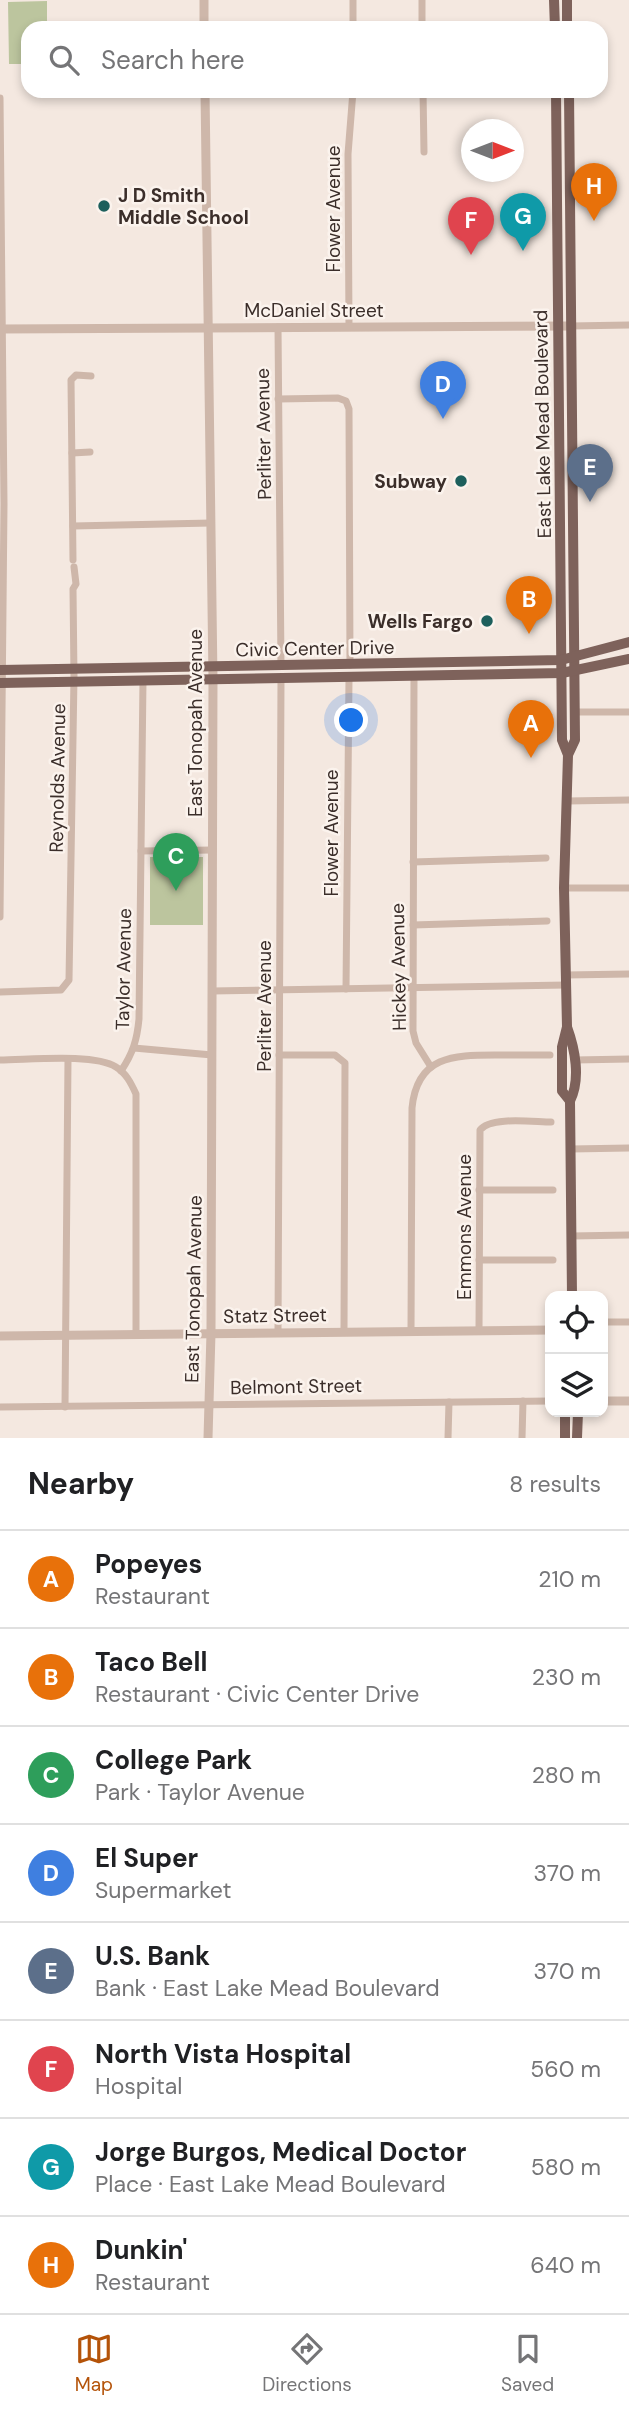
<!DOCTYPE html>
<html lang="en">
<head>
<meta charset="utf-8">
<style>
	:root { --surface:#fff; --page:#f6f6f6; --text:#202124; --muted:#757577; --line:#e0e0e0; --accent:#b45309 }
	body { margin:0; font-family:"DM Sans",sans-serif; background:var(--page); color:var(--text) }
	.controls { position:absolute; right:21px; bottom:21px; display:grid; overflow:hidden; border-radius:14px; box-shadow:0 4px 10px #0003 }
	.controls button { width:63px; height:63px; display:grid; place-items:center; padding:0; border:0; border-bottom:2px solid var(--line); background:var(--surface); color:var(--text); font:35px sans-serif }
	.compass { position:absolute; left:461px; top:119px; width:63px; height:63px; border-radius:50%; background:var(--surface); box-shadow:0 4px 10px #0003; rotate:90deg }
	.you { position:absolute; left:352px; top:721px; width:24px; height:24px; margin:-18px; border:5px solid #fff; border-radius:50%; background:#1a73e8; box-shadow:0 0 0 10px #1a73e833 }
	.badge { display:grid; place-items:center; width:46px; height:46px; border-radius:50%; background:var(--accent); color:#fff; font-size:23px; font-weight:700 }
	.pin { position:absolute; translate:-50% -58px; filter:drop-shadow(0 2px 4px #0008) }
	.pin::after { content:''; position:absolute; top:37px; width:24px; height:21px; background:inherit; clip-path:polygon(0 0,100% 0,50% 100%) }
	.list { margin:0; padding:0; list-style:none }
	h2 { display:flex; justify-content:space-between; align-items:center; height:91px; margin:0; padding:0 28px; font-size:30px }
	h2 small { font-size:23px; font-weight:400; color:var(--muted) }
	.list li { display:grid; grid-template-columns:46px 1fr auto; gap:21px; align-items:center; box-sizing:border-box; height:98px; padding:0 28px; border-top:2px solid var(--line) }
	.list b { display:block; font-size:26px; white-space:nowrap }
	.list p { margin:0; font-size:23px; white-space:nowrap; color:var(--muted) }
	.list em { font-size:23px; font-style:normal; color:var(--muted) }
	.icon { flex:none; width:38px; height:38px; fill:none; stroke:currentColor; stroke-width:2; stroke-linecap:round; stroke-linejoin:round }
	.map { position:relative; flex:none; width:629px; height:1438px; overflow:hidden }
	.search { position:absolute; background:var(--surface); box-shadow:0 4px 10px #0003; left:21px; right:21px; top:21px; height:77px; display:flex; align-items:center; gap:18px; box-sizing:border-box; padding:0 24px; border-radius:21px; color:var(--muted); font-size:26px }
	.sheet { height:875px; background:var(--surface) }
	nav { display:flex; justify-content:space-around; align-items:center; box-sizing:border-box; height:98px; border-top:2px solid var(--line); background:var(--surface); font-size:19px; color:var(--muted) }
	nav a { display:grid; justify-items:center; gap:4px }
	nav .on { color:var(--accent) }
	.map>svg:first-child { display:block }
	.park { fill:#bcc59e }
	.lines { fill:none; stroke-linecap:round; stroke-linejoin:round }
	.minor { stroke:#ceb7aa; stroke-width:7 }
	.tertiary { stroke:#ceb7aa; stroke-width:9 }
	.primary { stroke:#7e625b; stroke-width:10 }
	.poi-dot { fill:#1d5f5c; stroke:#fbf3ed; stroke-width:2.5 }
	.labels { text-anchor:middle; stroke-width:5; stroke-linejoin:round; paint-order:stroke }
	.poi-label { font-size:19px; font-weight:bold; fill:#3b2e2a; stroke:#fbf3ed; text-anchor:end }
	.street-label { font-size:19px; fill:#3b2e2a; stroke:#fbf3ed }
</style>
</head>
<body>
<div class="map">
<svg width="629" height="1438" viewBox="0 0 629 1438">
	<rect width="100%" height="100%" fill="#f4e8e0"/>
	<g class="park">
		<path d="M47,1V28H28V64H9L8,2Z"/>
		<rect x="150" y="857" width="53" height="68"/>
	</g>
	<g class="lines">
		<g class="minor">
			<path d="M353,0V28"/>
			<path d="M422,0V28"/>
			<path d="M423,91L424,152"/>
			<path d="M0,98L4,504L0,917"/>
			<path d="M570,326L629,325"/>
			<path d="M278,327L281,666"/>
			<path d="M349,327L348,154L353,91"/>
			<path d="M278,399L338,398L346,401L349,409L350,665"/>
			<path d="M72,453L90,452"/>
			<path d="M73,526L211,523"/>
			<path d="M73,560L71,380L76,375L91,376"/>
			<path d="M414,676L413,1031L416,1043L431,1067"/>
			<path d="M575,712H629"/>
			<path d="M567,801L629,800"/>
			<path d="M141,851L213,850"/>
			<path d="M413,862L546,858"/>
			<path d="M564,888H629"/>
			<path d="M413,925L547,921"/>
			<path d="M566,975L629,974"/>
			<path d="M346,989L349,678"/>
			<path d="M212,991L566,985"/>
			<path d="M0,992L61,990L69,980L74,677L73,589L76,584L74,567"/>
			<path d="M134,1048L212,1055"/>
			<path d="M279,1055H335L345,1063L344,1332"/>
			<path d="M0,1060C28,1060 94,1053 116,1067C126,1073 131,1083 136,1094V1334"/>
			<path d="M575,1060L629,1059"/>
			<path d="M121,1071C133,1053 137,1040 139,1019L143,680"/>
			<path d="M571,1149L629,1148"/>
			<path d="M479,1190H553"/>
			<path d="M571,1236L629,1235"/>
			<path d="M479,1260H553"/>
			<path d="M603,1322H629"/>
			<path d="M411,1331L412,1108C417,1056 453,1055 495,1055C514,1055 532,1055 550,1055"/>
			<path d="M479,1331L480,1130C490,1116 534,1122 551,1122"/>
			<path d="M278,1333L281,679"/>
			<path d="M0,1407L550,1401"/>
			<path d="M65,1407L68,1059"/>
			<path d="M448,1438L449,1402"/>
			<path d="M522,1438L523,1401"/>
		</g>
		<g class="tertiary">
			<path d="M204,0V28"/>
			<path d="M205,91L213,679L211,1333L208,1438"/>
			<path d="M0,329L570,326"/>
			<path d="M0,1336L550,1330"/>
			<path d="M603,1401H629"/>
		</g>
		<g class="primary">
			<path d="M554,0L555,28"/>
			<path d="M567,0V28"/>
			<path d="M556,91L562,740L568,755"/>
			<path d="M569,91L575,740L568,755L564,888L567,1027L562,1047V1091L570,1101"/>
			<path d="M0,670L561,660L629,642"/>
			<path d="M0,683L562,673L629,659"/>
			<path d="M567,1027C575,1049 581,1079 570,1101L572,1296"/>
			<path d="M565,1438V1412"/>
			<path d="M577,1438L578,1412"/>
		</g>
	</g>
	<g class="poi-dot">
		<circle cx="104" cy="206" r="7"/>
		<circle cx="461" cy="481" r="7"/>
		<circle cx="487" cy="621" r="7"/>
	</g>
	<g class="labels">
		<g class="poi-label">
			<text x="118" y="202" text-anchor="start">J D Smith<tspan x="118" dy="22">Middle School</tspan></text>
			<text x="447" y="488">Subway</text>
			<text x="473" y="628">Wells Fargo</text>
		</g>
		<g class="street-label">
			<text transform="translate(333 209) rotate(-90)" y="7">Flower Avenue</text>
			<text x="314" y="317">McDaniel Street</text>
			<text transform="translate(542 424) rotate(-91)" y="7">East Lake Mead Boulevard</text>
			<text transform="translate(263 434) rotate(-91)" y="7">Perliter Avenue</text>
			<text transform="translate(315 648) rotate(-1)" y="7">Civic Center Drive</text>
			<text transform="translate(195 723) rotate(-90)" y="7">East Tonopah Avenue</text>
			<text transform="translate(57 778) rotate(-89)" y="7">Reynolds Avenue</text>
			<text transform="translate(331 833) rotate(-90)" y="7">Flower Avenue</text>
			<text transform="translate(398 967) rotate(-91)" y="7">Hickey Avenue</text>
			<text transform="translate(123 969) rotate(-89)" y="7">Taylor Avenue</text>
			<text transform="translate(264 1006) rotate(-90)" y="7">Perliter Avenue</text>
			<text transform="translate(464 1227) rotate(-90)" y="7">Emmons Avenue</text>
			<text transform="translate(193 1289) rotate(-89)" y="7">East Tonopah Avenue</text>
			<text transform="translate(275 1315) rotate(-1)" y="7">Statz Street</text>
			<text transform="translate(296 1386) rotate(-1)" y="7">Belmont Street</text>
		</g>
	</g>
</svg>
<div class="controls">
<button><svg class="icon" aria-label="locate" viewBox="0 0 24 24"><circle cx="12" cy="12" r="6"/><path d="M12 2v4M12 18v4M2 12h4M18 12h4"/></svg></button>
<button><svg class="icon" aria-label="layers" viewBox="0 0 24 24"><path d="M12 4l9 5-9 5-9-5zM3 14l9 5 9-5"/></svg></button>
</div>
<svg class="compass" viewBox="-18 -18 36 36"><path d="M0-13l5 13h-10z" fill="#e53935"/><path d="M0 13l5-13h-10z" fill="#757577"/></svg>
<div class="you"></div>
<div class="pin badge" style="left:531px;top:758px;background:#e8710a">A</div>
<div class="pin badge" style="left:529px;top:634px;background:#e8710a">B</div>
<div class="pin badge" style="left:176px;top:891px;background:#2e9e5b">C</div>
<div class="pin badge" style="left:443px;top:419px;background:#3f7fe0">D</div>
<div class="pin badge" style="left:590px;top:502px;background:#5c6f8a">E</div>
<div class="pin badge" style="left:471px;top:255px;background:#e0444e">F</div>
<div class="pin badge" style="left:523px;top:251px;background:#0f9aa8">G</div>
<div class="pin badge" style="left:594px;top:221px;background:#e8710a">H</div>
<div class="search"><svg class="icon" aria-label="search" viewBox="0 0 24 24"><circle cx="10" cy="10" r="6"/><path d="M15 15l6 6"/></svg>Search here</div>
</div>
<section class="sheet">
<h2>Nearby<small>8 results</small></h2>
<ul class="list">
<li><span class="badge" style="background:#e8710a">A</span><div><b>Popeyes</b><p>Restaurant</p></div><em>210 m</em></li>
<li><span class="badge" style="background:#e8710a">B</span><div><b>Taco Bell</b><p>Restaurant · Civic Center Drive</p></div><em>230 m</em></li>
<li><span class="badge" style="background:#2e9e5b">C</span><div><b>College Park</b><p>Park · Taylor Avenue</p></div><em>280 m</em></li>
<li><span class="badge" style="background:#3f7fe0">D</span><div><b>El Super</b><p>Supermarket</p></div><em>370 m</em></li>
<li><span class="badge" style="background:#5c6f8a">E</span><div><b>U.S. Bank</b><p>Bank · East Lake Mead Boulevard</p></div><em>370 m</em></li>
<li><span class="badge" style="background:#e0444e">F</span><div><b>North Vista Hospital</b><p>Hospital</p></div><em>560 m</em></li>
<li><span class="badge" style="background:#0f9aa8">G</span><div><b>Jorge Burgos, Medical Doctor</b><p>Place · East Lake Mead Boulevard</p></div><em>580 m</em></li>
<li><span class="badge" style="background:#e8710a">H</span><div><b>Dunkin'</b><p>Restaurant</p></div><em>640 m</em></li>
</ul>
</section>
<nav>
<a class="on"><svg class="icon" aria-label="map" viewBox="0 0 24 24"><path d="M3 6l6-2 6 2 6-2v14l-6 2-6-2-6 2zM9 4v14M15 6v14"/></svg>Map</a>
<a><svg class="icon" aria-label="directions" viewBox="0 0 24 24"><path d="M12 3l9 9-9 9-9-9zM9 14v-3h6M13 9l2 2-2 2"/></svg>Directions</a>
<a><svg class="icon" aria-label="saved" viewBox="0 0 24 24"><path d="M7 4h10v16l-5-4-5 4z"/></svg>Saved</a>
</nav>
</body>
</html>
